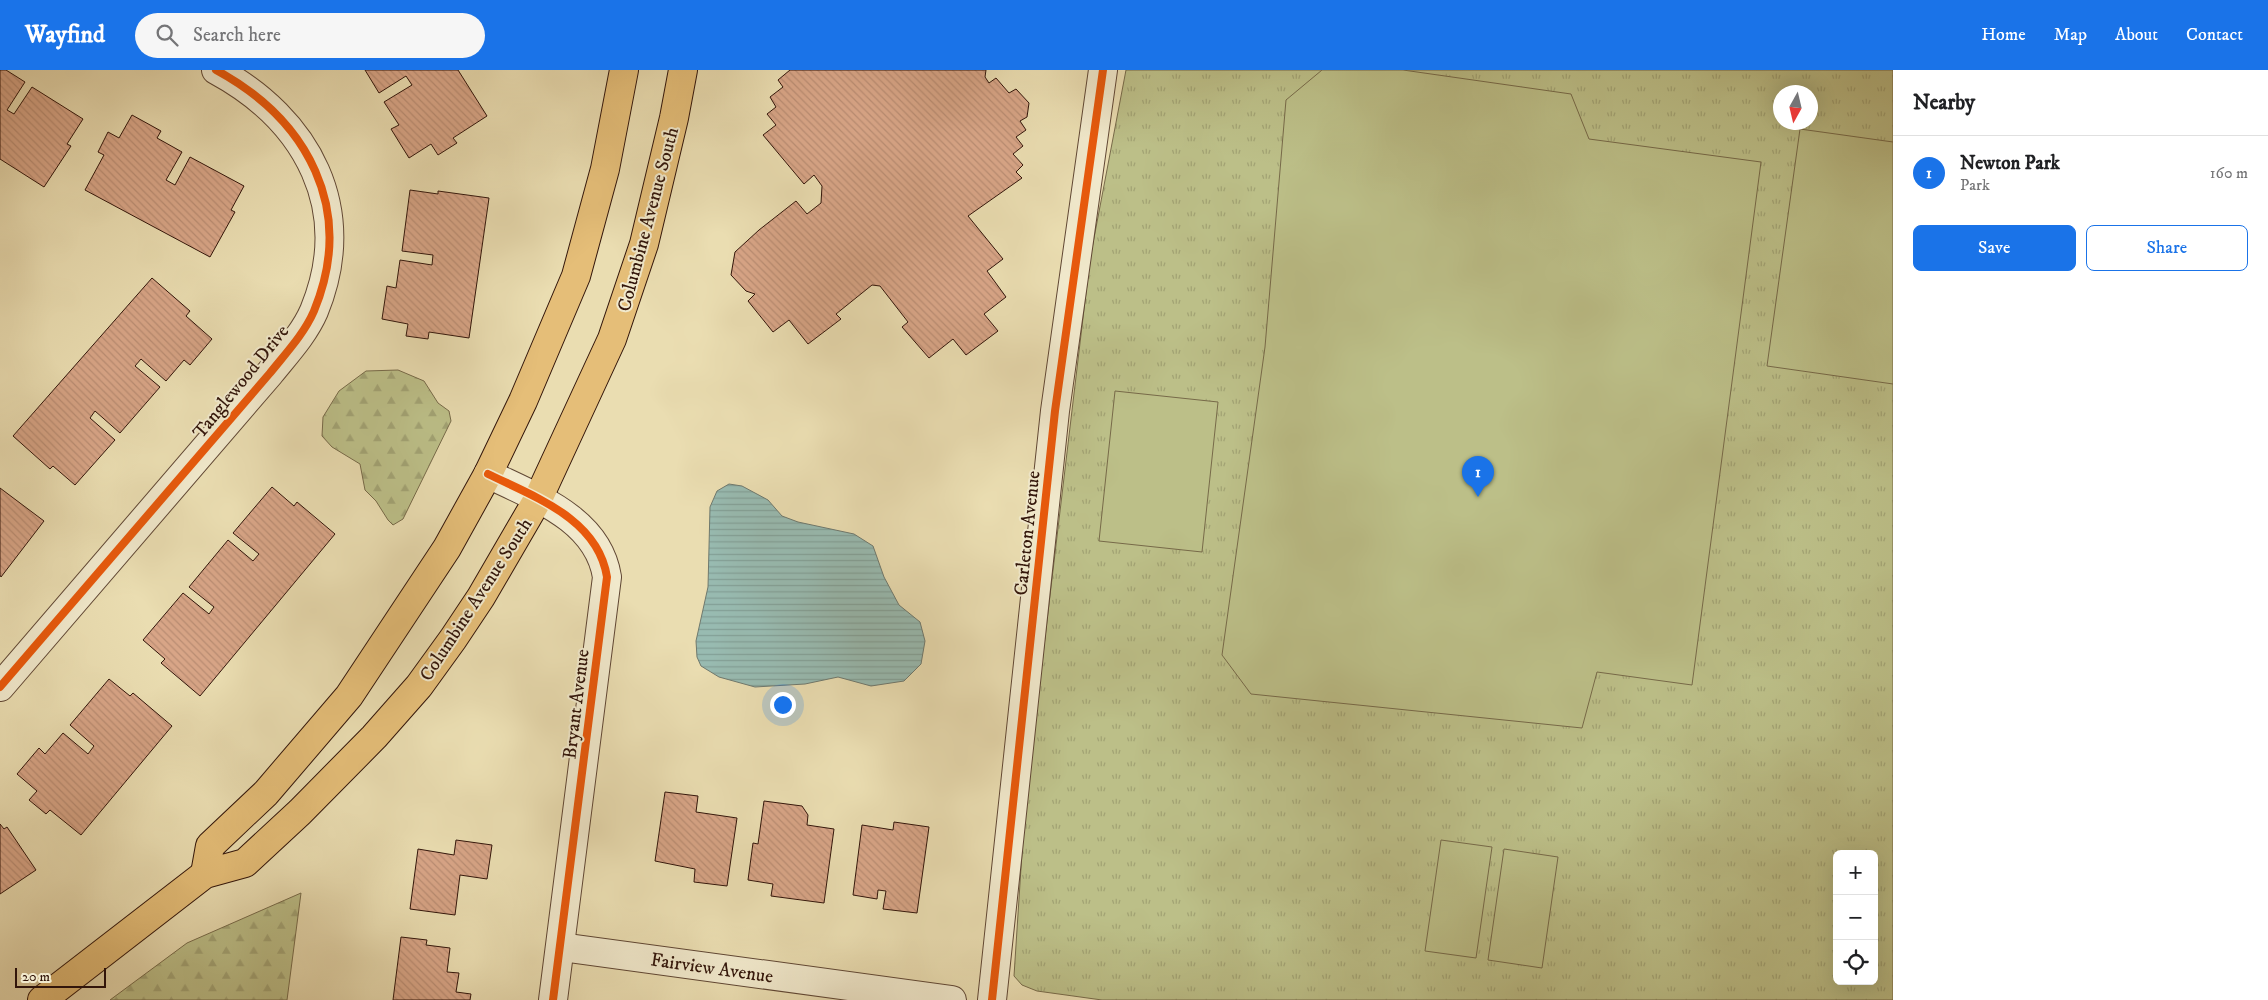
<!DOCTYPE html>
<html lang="en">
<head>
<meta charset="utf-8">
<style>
	:root { --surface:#fff; --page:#f6f6f6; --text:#202124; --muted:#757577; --line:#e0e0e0; --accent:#1a73e8 }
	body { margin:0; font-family:"IM FELL DW Pica",serif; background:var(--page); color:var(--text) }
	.controls { position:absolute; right:15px; bottom:15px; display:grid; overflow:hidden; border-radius:8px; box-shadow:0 5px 20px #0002 }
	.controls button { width:45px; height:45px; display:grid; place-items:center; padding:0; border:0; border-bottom:1px solid var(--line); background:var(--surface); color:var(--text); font:25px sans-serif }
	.compass { position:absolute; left:1773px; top:15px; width:45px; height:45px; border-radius:50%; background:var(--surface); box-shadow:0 5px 20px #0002; rotate:188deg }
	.scale { position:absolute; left:15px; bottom:12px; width:91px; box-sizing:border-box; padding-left:5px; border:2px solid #32150a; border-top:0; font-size:14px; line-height:18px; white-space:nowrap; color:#32150a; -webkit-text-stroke:4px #f1e9cc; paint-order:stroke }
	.you { position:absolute; left:782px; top:634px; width:18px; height:18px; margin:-12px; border:4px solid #fff; border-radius:50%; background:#1a73e8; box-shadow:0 0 0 8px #1a73e833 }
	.badge { display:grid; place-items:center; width:32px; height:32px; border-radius:50%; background:var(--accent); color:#fff; font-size:16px; font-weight:700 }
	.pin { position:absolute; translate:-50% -41px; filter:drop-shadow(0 1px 2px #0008) }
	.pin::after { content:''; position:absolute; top:26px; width:18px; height:15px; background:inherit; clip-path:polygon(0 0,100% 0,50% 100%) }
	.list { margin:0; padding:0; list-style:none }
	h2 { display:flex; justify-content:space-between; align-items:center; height:65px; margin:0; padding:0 20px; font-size:21px }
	h2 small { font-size:16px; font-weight:400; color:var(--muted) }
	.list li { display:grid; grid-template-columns:32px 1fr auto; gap:15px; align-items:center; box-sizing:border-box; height:75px; padding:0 20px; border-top:1px solid var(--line) }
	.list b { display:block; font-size:19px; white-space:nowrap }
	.list p { margin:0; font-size:16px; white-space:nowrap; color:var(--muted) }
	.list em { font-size:16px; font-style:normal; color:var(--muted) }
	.actions { display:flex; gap:10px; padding:15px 20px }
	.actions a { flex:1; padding:11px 0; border:1px solid var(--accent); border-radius:8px; text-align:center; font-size:18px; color:var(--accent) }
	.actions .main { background:var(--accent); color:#fff }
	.icon { flex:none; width:28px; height:28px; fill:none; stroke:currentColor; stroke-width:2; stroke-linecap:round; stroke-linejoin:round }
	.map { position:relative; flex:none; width:1893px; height:930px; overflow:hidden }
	header { display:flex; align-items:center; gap:30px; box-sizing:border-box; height:70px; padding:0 25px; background:var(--accent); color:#fff }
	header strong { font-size:24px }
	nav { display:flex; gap:28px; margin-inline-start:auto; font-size:18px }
	.search { width:350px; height:45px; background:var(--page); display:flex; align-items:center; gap:12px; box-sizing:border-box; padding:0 18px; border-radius:28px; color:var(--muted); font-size:19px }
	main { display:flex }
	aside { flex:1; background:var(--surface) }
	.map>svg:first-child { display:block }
	.grass { fill:url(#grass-tufts); stroke:#776a49; fill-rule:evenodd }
	.forest { fill:url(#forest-firs); stroke:#776a49 }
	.pitch { fill:#bcbf88; stroke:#776a49 }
	.water { fill:url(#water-rules); stroke:#6f796e }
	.building { fill:url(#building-back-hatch); stroke:#32150a }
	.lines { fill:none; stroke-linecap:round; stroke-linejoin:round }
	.minor-casing { stroke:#604734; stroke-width:30 }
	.primary-casing { stroke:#32150a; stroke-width:30 }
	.minor { stroke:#f1e9cc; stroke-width:28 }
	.primary { stroke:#e5be78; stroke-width:28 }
	.cycleway-casing { stroke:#f1e9cc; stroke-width:11 }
	.cycleway { stroke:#e8590c; stroke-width:8 }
	.labels { text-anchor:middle; stroke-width:4; stroke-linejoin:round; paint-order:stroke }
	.street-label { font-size:19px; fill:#32150a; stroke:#f1e9cc }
</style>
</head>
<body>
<header>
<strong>Wayfind</strong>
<div class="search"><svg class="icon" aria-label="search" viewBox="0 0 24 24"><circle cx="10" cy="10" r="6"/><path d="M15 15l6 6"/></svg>Search here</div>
<nav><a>Home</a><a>Map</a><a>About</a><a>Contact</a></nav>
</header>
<main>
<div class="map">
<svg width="1893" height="930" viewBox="0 0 1893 930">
	<defs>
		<pattern id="grass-tufts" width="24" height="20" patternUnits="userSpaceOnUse" patternTransform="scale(1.25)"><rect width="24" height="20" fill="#bcbf88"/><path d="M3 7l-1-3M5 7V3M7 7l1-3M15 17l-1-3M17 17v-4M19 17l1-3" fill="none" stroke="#a2a374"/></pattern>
		<pattern id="forest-firs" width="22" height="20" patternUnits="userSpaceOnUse" patternTransform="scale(1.25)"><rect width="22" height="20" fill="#bcbf88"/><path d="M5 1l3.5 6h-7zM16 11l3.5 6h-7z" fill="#a2a374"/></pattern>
		<pattern id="water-rules" width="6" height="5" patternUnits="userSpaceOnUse" patternTransform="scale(1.25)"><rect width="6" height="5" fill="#98bbb1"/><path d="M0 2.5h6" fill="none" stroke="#83a097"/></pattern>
		<pattern id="building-back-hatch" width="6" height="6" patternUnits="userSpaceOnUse" patternTransform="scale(1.25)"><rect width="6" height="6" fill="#d8a587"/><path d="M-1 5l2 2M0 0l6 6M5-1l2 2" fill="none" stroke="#ba8d73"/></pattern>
	</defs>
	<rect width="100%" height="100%" fill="#eaddb1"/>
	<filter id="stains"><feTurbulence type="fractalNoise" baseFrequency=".004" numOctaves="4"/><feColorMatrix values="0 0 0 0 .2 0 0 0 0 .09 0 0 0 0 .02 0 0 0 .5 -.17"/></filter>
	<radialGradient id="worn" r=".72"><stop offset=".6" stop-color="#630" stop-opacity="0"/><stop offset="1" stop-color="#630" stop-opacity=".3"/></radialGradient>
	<path class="grass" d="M1126,0H1893V930H1102L1037,921L1022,915L1014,906L1025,736L1090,189ZM1780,22H1810V52H1780ZM1837,784H1874V911H1837Z"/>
	<g class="forest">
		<path d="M398,300L424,311L438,333L449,341L451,351L403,449L393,455L388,450L376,431L365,420L360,394L332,377L322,366L323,347L339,321L366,301Z"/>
		<path d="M301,823L287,930H110L187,873Z"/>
	</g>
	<g class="pitch">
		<path d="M1322,0H1403L1571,24L1589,69L1761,92L1692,615L1597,602L1582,658L1251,624L1222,585L1265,277L1286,30Z"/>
		<path d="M1800,59L1893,72V314L1767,296Z"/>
		<path d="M1115,321L1218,332L1202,482L1099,471Z"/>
		<path d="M1441,770L1492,777L1476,888L1425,881Z"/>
		<path d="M1504,779L1558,787L1542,898L1488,890Z"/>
	</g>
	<path class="water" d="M729,414L742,416L768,430L782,446L798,452L854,464L873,476L884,507L899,535L920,552L925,571L921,594L904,611L871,616L838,607L805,614L755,617L719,607L701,596L697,587L696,571L708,517L710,437L717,421Z"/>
	<g class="building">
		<path d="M0,0H6L25,12L7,40L14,44L32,17L83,49L67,74L71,76L44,117L0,89Z"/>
		<path d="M365,0H458L487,46L453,68L457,73L438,85L431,74L409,88L391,59L399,55L384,32L412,15L406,6L379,23Z"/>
		<path d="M790,0H986L985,7L989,13L996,8L1009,23L1016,19L1029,33L1027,47L1020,51L1026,60L1016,67L1023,76L1013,84L1023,95L1016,102L1022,108L968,146L1003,189L987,201L1006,227L984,244L998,261L966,285L953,269L929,288L902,257L908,252L880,216L872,215L836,244L841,249L808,274L789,250L773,262L748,231L755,224L746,221L731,205L735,182L759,160L796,131L807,144L821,133L822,116L814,105L804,114L763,65L776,55L767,44L776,37L770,27L783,17L778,10Z"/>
		<path d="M132,45L161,61L157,68L182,82L166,110L175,115L190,87L244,116L231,140L235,142L210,187L85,120L104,85L98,82L108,62L119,68Z"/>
		<path d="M410,120L438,124V121L489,128L469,268L429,262L428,269L406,266L408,254L382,249L387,216L396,218L400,190L432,195L433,185L402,181Z"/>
		<path d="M152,208L190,241L186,246L212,269L190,295L184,290L166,311L141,289L135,296L160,317L120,363L95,341L90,348L115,370L75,415L53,396L50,399L13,366Z"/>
		<path d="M272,417L294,436L297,432L335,464L200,626L161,593L165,589L143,570L183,523L209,544L214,537L189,517L228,470L253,491L259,484L233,463Z"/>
		<path d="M0,418L44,451L1,507L0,505Z"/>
		<path d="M109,609L130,626L133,623L172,656L81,765L50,740L46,744L29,730L37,721L17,704L39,678L45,684L63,663L88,684L94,676L70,655Z"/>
		<path d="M665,722L698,726L696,742L737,748L727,816L694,812L695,799L655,791Z"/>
		<path d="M764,731L802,736L808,745L807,755L834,759L824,833L771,826L773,814L748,810L753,773L758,774Z"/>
		<path d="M894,752L929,757L917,843L883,839L886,821L878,820L877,829L853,825L862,755L893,760Z"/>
		<path d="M0,754L4,759L7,757L36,800L0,824Z"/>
		<path d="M456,770L492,775L487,809L460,805L455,845L410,839L418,779L454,785Z"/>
		<path d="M401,867L427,870L426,875L450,878L447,902L459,903L456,922L471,924L470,930H393Z"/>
	</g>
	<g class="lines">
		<defs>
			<g id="minor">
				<path d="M488,404C535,427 598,449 607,507L553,930"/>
				<path d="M0,617L270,303C286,283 304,264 314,241C356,139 308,50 216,0"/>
				<path d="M561,877L952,930"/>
				<path d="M992,930L1055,341L1103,0"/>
			</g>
			<g id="primary">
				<path d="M205,804L210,776L266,723L349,626L447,478L488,404L523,331L576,206L605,99L624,0"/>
				<path d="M42,930L205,804L245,793L300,742L374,667L419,616L453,569L481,527L538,429L612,269L644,174L674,48L683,0"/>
			</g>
		</defs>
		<use href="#minor" class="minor-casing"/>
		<use href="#primary" class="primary-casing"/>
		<use href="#minor" class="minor"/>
		<use href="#primary" class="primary"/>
		<defs>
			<g id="cycleway">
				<path d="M488,404C535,427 598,449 607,507L553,930"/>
				<path d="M0,617L270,303C286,283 304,264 314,241C356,139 308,50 216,0"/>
				<path d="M992,930L1055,341L1103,0"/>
			</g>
		</defs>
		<use href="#cycleway" class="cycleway-casing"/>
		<use href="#cycleway" class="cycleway"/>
	</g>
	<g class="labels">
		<g class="street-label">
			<text transform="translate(647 149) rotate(-75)" y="7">Columbine Avenue South</text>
			<text transform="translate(240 311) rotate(-51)" y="7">Tanglewood Drive</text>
			<text transform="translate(1026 463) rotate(-84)" y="7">Carleton Avenue</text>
			<text transform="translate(475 529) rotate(-57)" y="7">Columbine Avenue South</text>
			<text transform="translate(575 634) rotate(-83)" y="7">Bryant Avenue</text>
			<text transform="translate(712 897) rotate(8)" y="7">Fairview Avenue</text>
		</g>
	</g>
	<rect width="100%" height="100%" filter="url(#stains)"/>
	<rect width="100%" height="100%" fill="url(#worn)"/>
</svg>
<div class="controls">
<button>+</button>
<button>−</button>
<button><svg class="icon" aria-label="locate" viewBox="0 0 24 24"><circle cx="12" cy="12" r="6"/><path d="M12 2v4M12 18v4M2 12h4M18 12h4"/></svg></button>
</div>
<svg class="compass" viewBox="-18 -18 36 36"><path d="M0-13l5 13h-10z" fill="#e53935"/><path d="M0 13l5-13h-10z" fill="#757577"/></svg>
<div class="scale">20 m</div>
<div class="you"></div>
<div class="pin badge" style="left:1478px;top:427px">1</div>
</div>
<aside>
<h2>Nearby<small></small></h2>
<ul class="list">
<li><span class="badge">1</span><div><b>Newton Park</b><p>Park</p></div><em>160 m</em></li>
</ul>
<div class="actions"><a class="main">Save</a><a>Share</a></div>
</aside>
</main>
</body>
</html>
